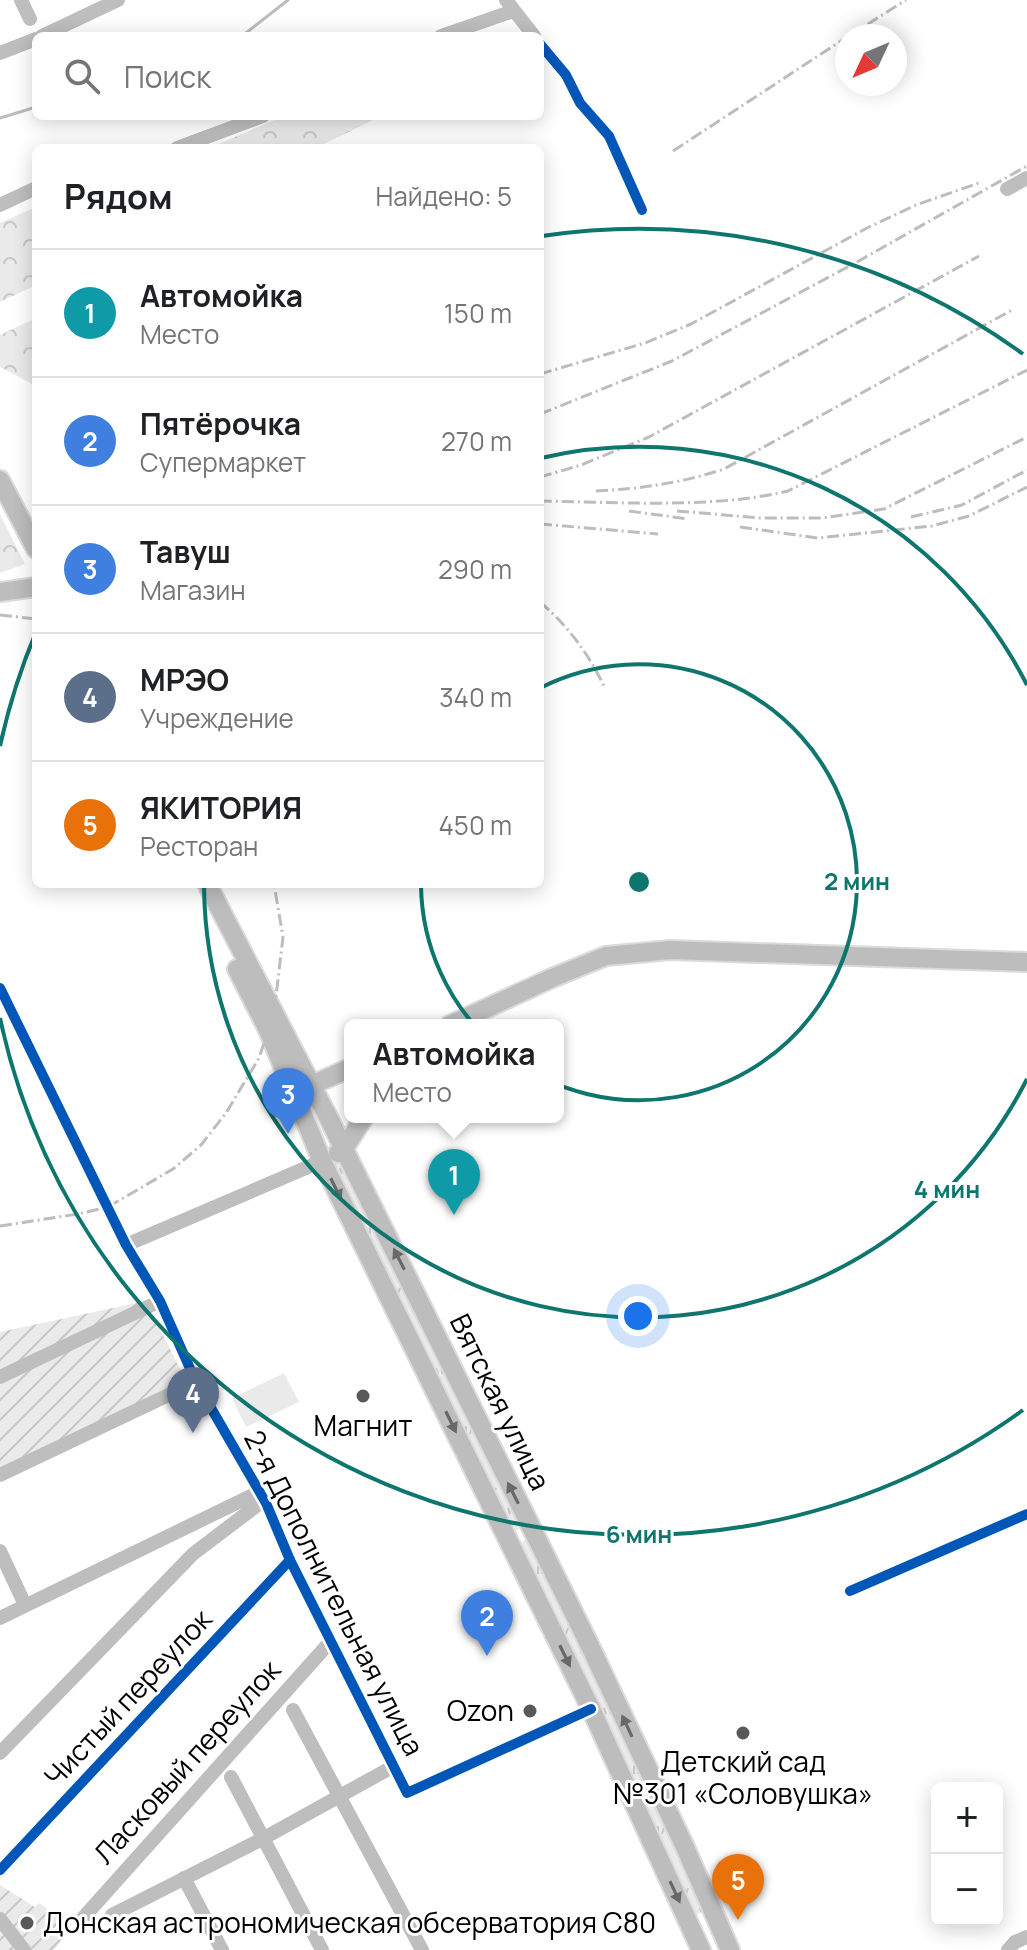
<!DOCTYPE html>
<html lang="ru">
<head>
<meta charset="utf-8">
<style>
	:root { --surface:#fff; --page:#f6f6f6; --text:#202124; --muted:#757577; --line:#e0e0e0; --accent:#0b8043 }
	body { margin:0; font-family:Manrope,sans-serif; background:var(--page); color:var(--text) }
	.controls { position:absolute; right:24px; bottom:24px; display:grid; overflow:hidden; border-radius:12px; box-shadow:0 4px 20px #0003 }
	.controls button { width:72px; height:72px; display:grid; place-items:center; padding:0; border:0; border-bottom:2px solid var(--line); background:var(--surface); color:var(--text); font:40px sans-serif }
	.compass { position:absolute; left:835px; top:24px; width:72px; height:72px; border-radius:50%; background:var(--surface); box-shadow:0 4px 20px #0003; rotate:226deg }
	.you { position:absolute; left:638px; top:1316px; width:28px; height:28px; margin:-20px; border:6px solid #fff; border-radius:50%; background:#1a73e8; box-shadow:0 0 0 12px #1a73e833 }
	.badge { display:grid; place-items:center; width:52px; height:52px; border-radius:50%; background:var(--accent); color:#fff; font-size:26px; font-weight:700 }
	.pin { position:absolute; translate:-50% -66px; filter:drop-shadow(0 2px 4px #0008) }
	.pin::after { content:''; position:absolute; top:42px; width:28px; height:24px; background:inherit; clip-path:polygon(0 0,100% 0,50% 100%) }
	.popup { position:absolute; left:344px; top:1019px; width:220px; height:104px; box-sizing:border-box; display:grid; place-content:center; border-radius:12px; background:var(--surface); filter:drop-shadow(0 2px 6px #0005); font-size:26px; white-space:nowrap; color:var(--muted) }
	.popup b { font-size:30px; color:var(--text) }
	.popup::after { content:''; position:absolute; left:50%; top:100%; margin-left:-16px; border:16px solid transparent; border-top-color:var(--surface) }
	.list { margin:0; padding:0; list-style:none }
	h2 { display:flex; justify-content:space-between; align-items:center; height:104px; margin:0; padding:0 32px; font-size:34px }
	h2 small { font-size:26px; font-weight:400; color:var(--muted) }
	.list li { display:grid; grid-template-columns:52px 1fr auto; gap:24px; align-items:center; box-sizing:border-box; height:128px; padding:0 32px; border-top:2px solid var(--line) }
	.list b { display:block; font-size:30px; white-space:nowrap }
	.list p { margin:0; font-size:26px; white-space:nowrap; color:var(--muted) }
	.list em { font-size:26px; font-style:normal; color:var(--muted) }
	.icon { flex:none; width:44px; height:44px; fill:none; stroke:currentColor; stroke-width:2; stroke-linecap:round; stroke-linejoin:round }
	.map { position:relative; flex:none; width:1027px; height:1950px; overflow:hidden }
	.search { position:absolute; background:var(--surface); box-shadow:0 4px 20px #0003; left:32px; top:32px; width:512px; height:88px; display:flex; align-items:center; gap:20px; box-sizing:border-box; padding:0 28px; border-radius:12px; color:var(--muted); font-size:30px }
	.panel { position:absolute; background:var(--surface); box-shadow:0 4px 20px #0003; left:32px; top:144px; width:512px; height:744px; border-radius:12px }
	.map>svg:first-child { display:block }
	.grass { fill:url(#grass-tufts) }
	.forest { fill:url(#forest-crowns) }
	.garden { fill:url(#garden-furrows) }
	.pitch { fill:#eaeaea }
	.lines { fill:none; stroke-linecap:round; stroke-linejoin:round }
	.stream { stroke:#bcbcbc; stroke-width:3 }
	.major-casing { stroke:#dbdbdb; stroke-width:22 }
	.minor { stroke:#bebebe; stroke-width:14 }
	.major { stroke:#bdbdbd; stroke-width:18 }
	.rail { stroke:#bdbdbd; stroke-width:3; stroke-dasharray:12 4 2 4; stroke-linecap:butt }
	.cycleway-casing { stroke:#fff; stroke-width:15 }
	.cycleway { stroke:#0057b8; stroke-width:10 }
	.oneway { fill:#686868 }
	.ring { fill:none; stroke:#0f766e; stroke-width:4 }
	.poi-dot { fill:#595959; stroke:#fff; stroke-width:3 }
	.labels { text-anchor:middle; stroke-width:6; stroke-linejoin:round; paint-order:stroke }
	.street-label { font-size:28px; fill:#000; stroke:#fff }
	.poi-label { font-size:28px; fill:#000; stroke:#fff }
	.centre { fill:#0f766e; stroke:#fff; stroke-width:4 }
	.ring-label { font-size:24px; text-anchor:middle; font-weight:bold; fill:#0f766e; stroke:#fff; stroke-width:6; stroke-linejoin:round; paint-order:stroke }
</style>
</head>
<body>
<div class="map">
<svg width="1027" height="1950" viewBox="0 0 1027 1950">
	<defs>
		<pattern id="grass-tufts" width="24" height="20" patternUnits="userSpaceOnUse" patternTransform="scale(2)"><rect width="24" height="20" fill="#eaeaea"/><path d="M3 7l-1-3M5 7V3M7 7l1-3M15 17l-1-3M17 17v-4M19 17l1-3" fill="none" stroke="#c7c7c7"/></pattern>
		<pattern id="forest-crowns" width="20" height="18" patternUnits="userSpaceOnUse" patternTransform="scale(2)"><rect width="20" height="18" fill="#eaeaea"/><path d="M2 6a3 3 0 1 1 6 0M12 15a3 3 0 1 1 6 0" fill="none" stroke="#c7c7c7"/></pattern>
		<pattern id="garden-furrows" width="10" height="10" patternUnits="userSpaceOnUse" patternTransform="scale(2)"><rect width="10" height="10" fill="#eaeaea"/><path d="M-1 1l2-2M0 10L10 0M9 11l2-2" fill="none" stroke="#c7c7c7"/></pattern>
	</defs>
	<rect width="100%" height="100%" fill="#fff"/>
	<g class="grass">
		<path d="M340,1158L523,1527L514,1532L330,1163Z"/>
		<path d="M529,1538L707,1910L696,1915L519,1543Z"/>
	</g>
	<g class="forest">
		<path d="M284,116H381L316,148H209Z"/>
		<path d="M36,207V285L0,302V223Z"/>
		<path d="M36,318V386L0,367V335Z"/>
		<path d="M0,514L25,564L0,573Z"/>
	</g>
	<g class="garden">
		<path d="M146,1301L187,1383L0,1473V1332Z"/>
		<path d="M0,1885L35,1907L39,1903L72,1925L54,1950H0Z"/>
	</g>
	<path class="pitch" d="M284,1373L299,1402L246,1427L232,1398Z"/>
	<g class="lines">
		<g class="stream">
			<path d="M242,36L288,0"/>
			<path d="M0,118L36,107"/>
		</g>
		<defs>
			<g id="major">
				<path d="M0,480L36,549"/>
				<path d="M0,592L36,587"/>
				<path d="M207,884L328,1117L588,1642L684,1845L730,1950"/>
				<path d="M237,969L268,1030L322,1161L591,1709L701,1950"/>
				<path d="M450,1025L552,978L606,956L670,950L1027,962"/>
				<path d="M303,1089L350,1068"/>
				<path d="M338,1153L344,1149L364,1117"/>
			</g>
		</defs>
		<use href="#major" class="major-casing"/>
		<g class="minor">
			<path d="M21,0L30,19"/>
			<path d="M506,0L534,36"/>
			<path d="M42,36L118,0"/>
			<path d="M441,36L513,11"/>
			<path d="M540,44L566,75L580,103L609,136L642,210"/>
			<path d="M0,53L36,39"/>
			<path d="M177,148L263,116"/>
			<path d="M1007,189L1027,178"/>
			<path d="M0,205L36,188"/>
			<path d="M0,988L126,1245L160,1301L196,1382L266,1503L290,1560L407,1793L591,1709"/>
			<path d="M126,1245L322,1161"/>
			<path d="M0,1377L160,1301"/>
			<path d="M0,1475L196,1382"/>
			<path d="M0,1551L25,1605"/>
			<path d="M850,1591L1027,1514"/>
			<path d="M0,1618L259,1492"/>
			<path d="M293,1710L422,1950"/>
			<path d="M0,1753L193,1554L264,1500"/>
			<path d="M231,1777L322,1950"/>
			<path d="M0,1870L290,1560"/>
			<path d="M184,1878L222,1950"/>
			<path d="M112,1915L264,1838L394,1766"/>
			<path d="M83,1918L331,1641"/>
			<path d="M0,1919L24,1950"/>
			<path d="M1008,1950L1015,1942L1027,1937"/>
		</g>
		<use href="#major" class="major"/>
		<g class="rail">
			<path d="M849,36L906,0"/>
			<path d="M673,151L847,37"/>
			<path d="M540,374L645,343L691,324L867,228L916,205L979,183"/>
			<path d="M540,414L672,361L857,262L1027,166"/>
			<path d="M540,477L581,465L649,437L979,256"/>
			<path d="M596,491C640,489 681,483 724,469L1012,310"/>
			<path d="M540,501C617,502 714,509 788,491L1027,370"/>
			<path d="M629,511L688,519"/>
			<path d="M677,511L760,518H822L884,509L1027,437"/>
			<path d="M911,517L962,505L1027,470"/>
			<path d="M540,524L658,534"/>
			<path d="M740,527L818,538L932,526L969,516L1027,487"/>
			<path d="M540,602C568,626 588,653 604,686"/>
			<path d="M0,615L36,619"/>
			<path d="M0,1226L78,1214L108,1207L173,1169L201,1145L226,1113L259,1058L274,1013L283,937L274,884"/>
		</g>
		<defs>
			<g id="cycleway">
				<path d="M540,44L566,75L580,103L609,136L642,210"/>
				<path d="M0,988L126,1245L160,1301L196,1382L266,1503L290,1560L407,1793L591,1709"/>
				<path d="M850,1591L1027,1514"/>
				<path d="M0,1870L290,1560"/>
			</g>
		</defs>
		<use href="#cycleway" class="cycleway-casing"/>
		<use href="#cycleway" class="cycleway"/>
	</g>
	<defs><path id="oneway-solid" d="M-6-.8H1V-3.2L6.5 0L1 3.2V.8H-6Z" transform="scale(2)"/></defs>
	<g class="oneway">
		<use href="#oneway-solid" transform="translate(336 1189) rotate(64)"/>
		<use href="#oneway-solid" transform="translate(399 1259) rotate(-117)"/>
		<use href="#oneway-solid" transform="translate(451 1422) rotate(64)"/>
		<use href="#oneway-solid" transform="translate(513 1493) rotate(-117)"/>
		<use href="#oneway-solid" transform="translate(565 1656) rotate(64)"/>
		<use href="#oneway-solid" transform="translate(627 1726) rotate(-115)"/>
		<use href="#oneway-solid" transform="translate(675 1892) rotate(65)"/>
	</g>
	<g class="ring">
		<path d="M540 688A218 218 0 1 1 421 886"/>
		<path d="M1027 1079A435 435 0 0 1 204 886M541 458A435 435 0 0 1 1027 685"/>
		<path d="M1023 1410A653 653 0 0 1 0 1018M0 746A653 653 0 0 1 36 632M542 236A653 653 0 0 1 1023 354"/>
	</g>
	<g class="poi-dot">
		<circle cx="363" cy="1396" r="8"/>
		<circle cx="530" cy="1711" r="8"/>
		<circle cx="743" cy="1733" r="8"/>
		<circle cx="27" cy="1923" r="8"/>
	</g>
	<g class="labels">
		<g class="street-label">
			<text transform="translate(500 1402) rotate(64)" y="10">Вятская улица</text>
			<text transform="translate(334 1593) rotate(63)" y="10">2-я Дополнительная улица</text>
			<text transform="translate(128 1698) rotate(-47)" y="10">Чистый переулок</text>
			<text transform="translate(187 1762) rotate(-48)" y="10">Ласковый переулок</text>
		</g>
		<g class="poi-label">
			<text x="363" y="1436">Магнит</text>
			<text x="514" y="1721" text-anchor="end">Ozon</text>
			<text x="743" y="1772">Детский сад<tspan x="743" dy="32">№301 «Соловушка»</tspan></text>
			<text x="43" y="1933" text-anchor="start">Донская астрономическая обсерватория C80</text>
		</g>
	</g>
	<circle cx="639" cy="882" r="12" class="centre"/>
	<g class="ring-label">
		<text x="857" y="890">2 мин</text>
		<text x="947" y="1198">4 мин</text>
		<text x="639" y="1543">6 мин</text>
	</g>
</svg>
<div class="controls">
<button>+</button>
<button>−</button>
</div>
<svg class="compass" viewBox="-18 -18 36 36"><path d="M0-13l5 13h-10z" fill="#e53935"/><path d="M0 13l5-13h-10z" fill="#757577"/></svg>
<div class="you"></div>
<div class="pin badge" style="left:454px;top:1215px;background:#0f9aa8">1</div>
<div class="popup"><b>Автомойка</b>Место</div>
<div class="pin badge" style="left:487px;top:1656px;background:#3f7fe0">2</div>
<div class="pin badge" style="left:288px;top:1134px;background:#3f7fe0">3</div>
<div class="pin badge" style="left:193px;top:1433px;background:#5c6f8a">4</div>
<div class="pin badge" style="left:738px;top:1920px;background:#e8710a">5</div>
<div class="search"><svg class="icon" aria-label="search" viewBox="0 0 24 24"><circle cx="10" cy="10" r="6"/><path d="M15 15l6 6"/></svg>Поиск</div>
<section class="panel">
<h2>Рядом<small>Найдено: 5</small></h2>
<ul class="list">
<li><span class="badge" style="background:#0f9aa8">1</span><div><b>Автомойка</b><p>Место</p></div><em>150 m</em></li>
<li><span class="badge" style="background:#3f7fe0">2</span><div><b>Пятёрочка</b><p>Супермаркет</p></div><em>270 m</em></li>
<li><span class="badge" style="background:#3f7fe0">3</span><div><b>Тавуш</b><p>Магазин</p></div><em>290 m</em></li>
<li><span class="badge" style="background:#5c6f8a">4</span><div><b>МРЭО</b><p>Учреждение</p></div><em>340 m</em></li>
<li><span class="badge" style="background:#e8710a">5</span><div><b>ЯКИТОРИЯ</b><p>Ресторан</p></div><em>450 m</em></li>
</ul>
</section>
</div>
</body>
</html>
